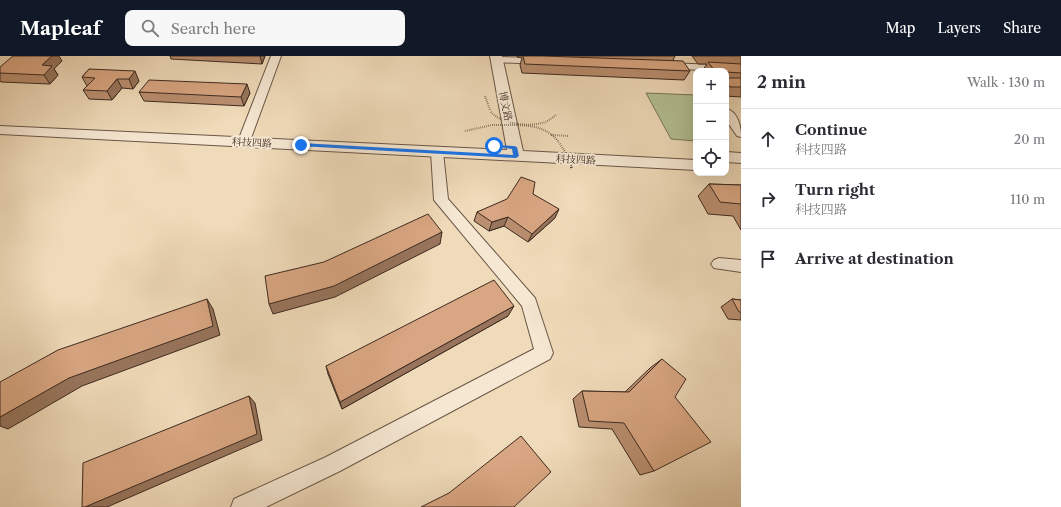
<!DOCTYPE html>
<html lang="en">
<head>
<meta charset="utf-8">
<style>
	:root { --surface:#fff; --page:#f7f7f7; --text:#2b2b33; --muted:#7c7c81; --line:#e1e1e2; --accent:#111827 }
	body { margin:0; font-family:"Libre Caslon Text","Noto Serif SC",serif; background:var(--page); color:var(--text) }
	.controls { position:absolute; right:12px; top:12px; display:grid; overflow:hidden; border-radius:8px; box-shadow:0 4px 16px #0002 }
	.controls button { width:36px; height:36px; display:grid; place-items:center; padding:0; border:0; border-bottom:1px solid var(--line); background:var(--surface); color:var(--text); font:20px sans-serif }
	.stop { position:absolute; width:12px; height:12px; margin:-9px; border:3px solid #1a73e8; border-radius:50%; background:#fff }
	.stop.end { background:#1a73e8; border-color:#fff; box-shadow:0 1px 4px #0008 }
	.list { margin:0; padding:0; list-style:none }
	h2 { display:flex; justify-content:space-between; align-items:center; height:52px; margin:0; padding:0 16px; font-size:17px }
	h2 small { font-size:13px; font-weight:400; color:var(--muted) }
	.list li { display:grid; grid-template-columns:26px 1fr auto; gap:12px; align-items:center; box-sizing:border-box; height:60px; padding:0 16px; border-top:1px solid var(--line) }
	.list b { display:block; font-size:15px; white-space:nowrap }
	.list p { margin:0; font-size:13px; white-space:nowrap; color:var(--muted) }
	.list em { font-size:13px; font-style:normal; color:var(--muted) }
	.icon { flex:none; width:22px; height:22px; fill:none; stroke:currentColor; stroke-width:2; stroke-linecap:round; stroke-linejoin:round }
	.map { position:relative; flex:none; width:741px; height:451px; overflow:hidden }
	header { display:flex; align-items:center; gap:24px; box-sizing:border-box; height:56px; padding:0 20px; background:var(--accent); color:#fff }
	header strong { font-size:19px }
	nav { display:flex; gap:22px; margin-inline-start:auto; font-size:14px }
	.search { width:280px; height:36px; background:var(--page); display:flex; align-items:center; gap:10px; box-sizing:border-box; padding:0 14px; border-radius:8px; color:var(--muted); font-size:15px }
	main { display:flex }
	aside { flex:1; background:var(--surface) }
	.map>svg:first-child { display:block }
	.green { fill:#b4c193; stroke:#79765a }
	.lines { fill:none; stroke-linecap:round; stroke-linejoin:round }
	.minor-casing { stroke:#6a5646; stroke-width:2 }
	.tertiary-casing { stroke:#6a5646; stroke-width:2 }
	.path { stroke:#3e2a20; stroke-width:2; stroke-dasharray:0.5 1.5; stroke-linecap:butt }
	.minor { fill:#f5e7d2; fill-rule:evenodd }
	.tertiary { fill:#f5e7d2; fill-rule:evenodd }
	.path-bridge-far1 { stroke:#3e2a20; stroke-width:2; stroke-dasharray:0.5 1.5; stroke-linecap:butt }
	.path-bridge { stroke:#3e2a20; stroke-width:2.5; stroke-dasharray:1 2; stroke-linecap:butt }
	.wall { fill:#ba8f70; stroke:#3e2a20 }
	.shaded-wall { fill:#97745b; stroke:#3e2a20 }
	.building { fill:#d8a682; stroke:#3e2a20 }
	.route { fill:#1a73e8 }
	.labels { text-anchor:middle; stroke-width:4; stroke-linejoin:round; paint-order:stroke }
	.far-street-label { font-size:10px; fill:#3e2a20; stroke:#f5e7d2 }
</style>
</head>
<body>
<header>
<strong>Mapleaf</strong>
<div class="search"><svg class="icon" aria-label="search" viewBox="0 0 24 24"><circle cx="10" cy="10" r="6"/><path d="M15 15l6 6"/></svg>Search here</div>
<nav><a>Map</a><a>Layers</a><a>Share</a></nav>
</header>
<main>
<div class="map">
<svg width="741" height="451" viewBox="0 0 741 451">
	<rect width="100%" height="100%" fill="#efdab9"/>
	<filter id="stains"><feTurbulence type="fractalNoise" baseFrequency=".005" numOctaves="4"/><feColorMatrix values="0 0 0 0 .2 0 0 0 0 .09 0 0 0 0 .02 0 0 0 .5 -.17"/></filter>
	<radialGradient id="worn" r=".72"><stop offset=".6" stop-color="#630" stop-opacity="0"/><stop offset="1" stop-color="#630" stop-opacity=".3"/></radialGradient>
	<path class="green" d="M646,37L695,39L696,85L671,83Z"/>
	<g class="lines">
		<defs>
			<g id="minor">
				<path d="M271,0H281L250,85L244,89L240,88L238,85Z"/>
				<path d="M497,1L542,2L547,5L542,8L494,6L492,4Z"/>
				<path d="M667,7L741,10V16L663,12L662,10Z"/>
				<path d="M726,53C738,55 741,71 741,81L737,80L726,64Z"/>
				<path d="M437,92L443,96L448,143L535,242L553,297L550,303L340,415L266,451H231L234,443L326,401L534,293L522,250L434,144L431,96Z"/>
				<path d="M719,202L741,204V216L714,212L711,208L714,204Z"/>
			</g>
			<g id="tertiary">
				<path d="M490,0H502L523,95L696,104V114L0,78V70L507,94Z"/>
				<path d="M726,96L741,97V107L726,106Z"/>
			</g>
		</defs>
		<use href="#minor" class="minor-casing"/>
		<use href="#tertiary" class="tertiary-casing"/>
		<g class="path">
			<path d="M485,40L490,54"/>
			<path d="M465,75L492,69"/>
			<path d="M551,79L569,80"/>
		</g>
		<use href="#minor" class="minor"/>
		<use href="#tertiary" class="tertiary"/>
		<g class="path-bridge-far1">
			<path d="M491,56C502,68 527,71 542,67C547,66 552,62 556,59"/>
			<path d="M492,69C536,69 555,66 572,112"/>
		</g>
		<path class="path-bridge" d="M571,111L572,113"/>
	</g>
	<g class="wall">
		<path d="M170,0H265L262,8L171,3Z"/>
		<path d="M517,0H675L673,4L690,15L684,24L522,17L520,9L522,2L517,1Z"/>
		<path d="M692,0H741V41L726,40V15H702L707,8H698Z"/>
		<path d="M62,5L54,13L58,19L50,28L1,26L0,25V11Z"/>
		<path d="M89,13L139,25L133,33L122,32L112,44L89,43L83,34L87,30L82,21Z"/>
		<path d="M139,36L250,37L244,50L144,45Z"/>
		<path d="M709,128L741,129V174L733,160L708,158L698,140Z"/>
		<path d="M533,138L555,162L528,186L504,170L489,175L474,165L477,156Z"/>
		<path d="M732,243L741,244V264L728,263L721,251Z"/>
		<path d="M508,260L342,353L328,318L326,310Z"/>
		<path d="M662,303L675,341L654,415L640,419L612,373L579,371L573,343L582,335L625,336L650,312Z"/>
	</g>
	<g class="shaded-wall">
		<path d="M52,0H59L62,5L54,13L58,19L50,28L44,19L42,9Z"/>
		<path d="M260,0H265L262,8Z"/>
		<path d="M135,15L139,25L133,33L129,23Z"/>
		<path d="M117,23L122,32L112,44L107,35Z"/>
		<path d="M247,28L250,37L244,50L241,41Z"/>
		<path d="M559,153L555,162L528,186L532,178Z"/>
		<path d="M508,161L504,170L489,175L492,166Z"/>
		<path d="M442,176L440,188L335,241L273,258L269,248Z"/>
		<path d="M207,243L213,253L220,279L82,330L8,373L0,370V361Z"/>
		<path d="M514,250L508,260L342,353L340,346Z"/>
		<path d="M249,340L255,347L262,384L107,451H85Z"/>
	</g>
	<g class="building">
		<path d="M13,0H52L42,9L52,10L44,19L0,17V11Z"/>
		<path d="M523,0H543L683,5L690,15L525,8Z"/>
		<path d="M708,6L741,8V17L726,16V15H715Z"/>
		<path d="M89,13L135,15L129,23H117L107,35L83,34L95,22L82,21Z"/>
		<path d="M726,22H741V31H730L726,26Z"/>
		<path d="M149,24L247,28L241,41L139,36Z"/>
		<path d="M521,121L535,126L533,138L559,153L532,178L508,161L492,166L477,156L507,143Z"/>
		<path d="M709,128L741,129V148L720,146Z"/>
		<path d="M428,158L442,176L334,230L269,248L265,220L324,206Z"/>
		<path d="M494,224L514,250L340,346L326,310Z"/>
		<path d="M207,243L213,270L69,322L0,361V326L58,294Z"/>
		<path d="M732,243L741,244V256H739Z"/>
		<path d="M662,303L686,323L675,341L711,386L654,415L624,367L589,365L582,335L629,336Z"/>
		<path d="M249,340L257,378L85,451H82L83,407Z"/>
		<path d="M521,380L551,416L514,451H421L449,437Z"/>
	</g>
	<path class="route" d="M301,87L513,99L512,93L491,90L494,89L514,90L517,91L519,100L516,102L299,90Z"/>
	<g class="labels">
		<g class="far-street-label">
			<text transform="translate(506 50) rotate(78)" y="4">博文路</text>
			<text transform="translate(252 86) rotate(3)" y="4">科技四路</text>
			<text transform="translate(576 103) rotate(3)" y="4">科技四路</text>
		</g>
	</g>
	<rect width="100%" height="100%" filter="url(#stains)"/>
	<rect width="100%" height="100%" fill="url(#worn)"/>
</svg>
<div class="controls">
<button>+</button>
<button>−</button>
<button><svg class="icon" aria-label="locate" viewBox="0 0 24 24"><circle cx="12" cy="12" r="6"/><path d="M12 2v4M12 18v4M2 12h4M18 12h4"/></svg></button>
</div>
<div class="stop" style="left:494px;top:90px"></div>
<div class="stop end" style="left:301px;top:89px"></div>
</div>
<aside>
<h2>2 min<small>Walk · 130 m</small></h2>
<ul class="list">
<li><svg class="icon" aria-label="ahead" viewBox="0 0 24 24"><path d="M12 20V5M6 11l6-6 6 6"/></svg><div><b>Continue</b><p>科技四路</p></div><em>20 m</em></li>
<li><svg class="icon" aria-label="right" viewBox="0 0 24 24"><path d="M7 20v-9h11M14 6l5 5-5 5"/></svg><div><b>Turn right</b><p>科技四路</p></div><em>110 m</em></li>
<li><svg class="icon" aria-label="arrive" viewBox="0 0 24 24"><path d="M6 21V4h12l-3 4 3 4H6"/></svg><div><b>Arrive at destination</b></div></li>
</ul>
</aside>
</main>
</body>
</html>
